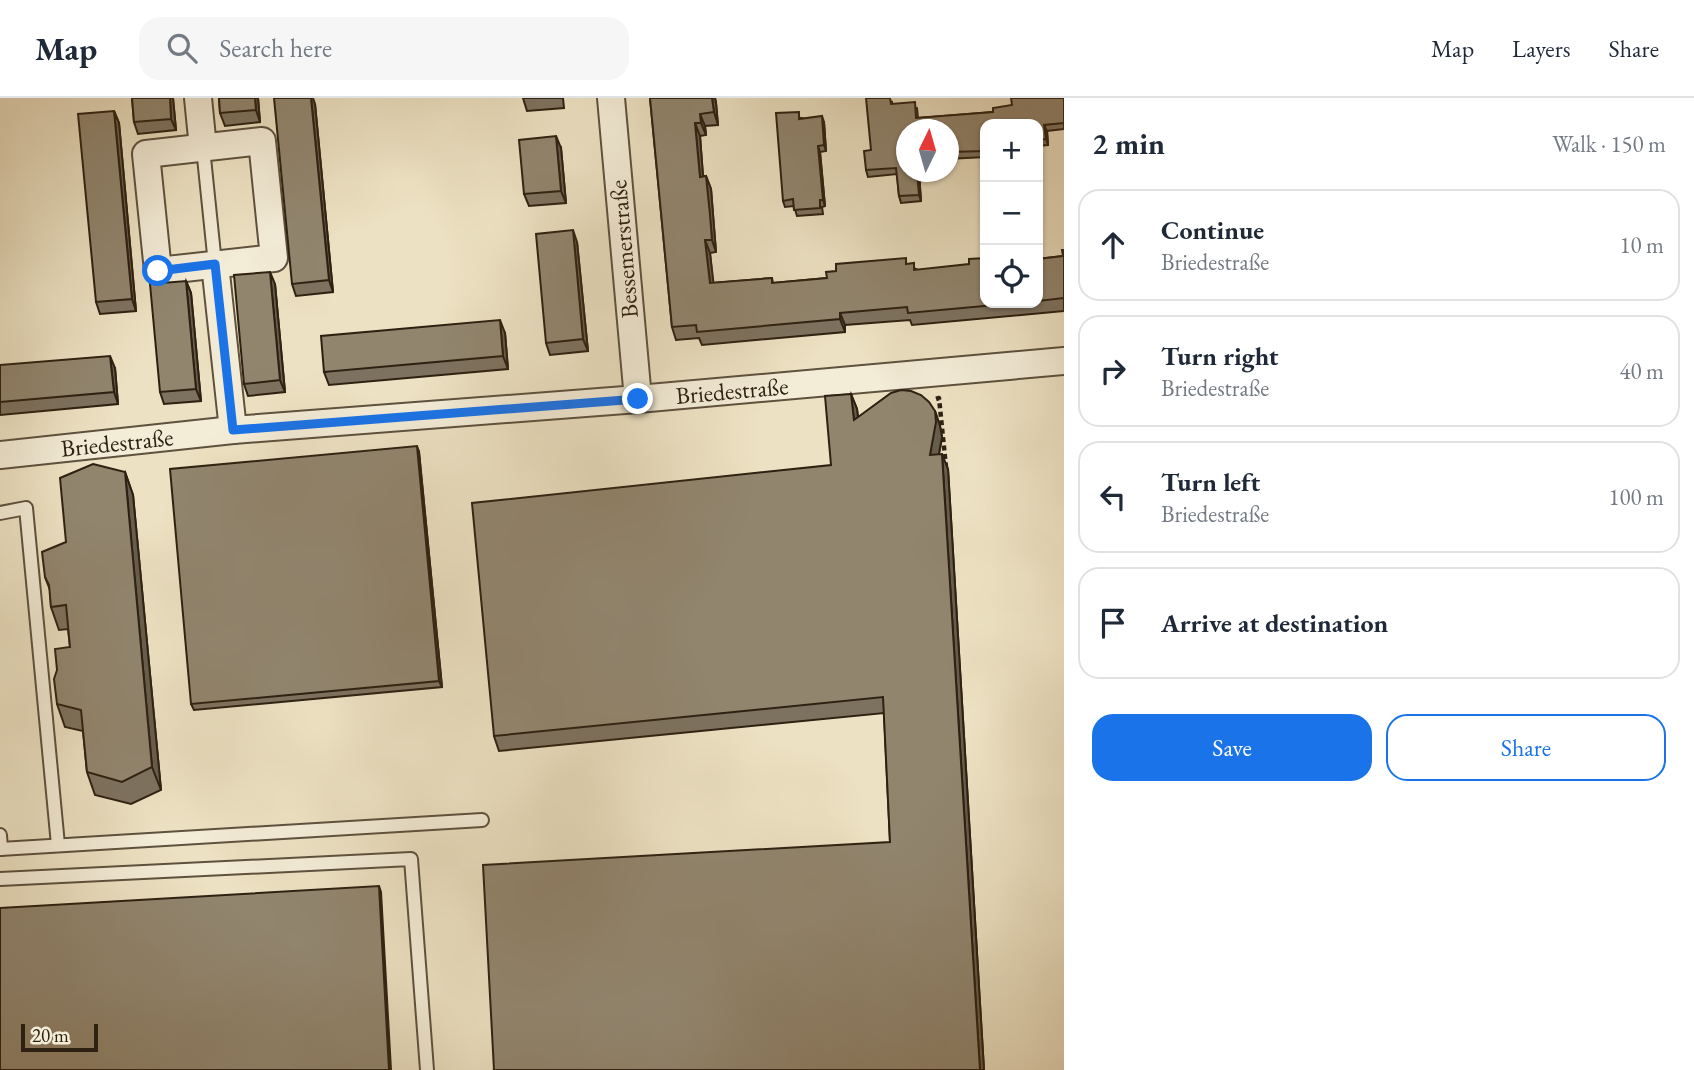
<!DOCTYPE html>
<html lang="en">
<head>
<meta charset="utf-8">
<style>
	:root { --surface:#fff; --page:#f6f6f7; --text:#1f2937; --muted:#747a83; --line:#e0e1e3; --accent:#1a73e8 }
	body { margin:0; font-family:"EB Garamond",serif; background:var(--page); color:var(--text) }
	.controls { position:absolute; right:21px; top:21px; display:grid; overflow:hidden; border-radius:14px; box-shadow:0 2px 5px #0004 }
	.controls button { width:63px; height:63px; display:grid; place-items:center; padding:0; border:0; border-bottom:2px solid var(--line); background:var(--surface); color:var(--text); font:35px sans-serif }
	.compass { position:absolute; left:896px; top:21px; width:63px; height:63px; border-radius:50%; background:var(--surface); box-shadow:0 2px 5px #0004; rotate:5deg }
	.scale { position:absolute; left:21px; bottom:18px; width:77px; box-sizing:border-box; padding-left:7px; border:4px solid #2e2112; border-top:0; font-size:19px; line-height:24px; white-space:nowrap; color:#2e2112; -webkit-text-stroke:5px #f3ecd7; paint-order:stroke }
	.stop { position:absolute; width:21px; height:21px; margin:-16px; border:5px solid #1a73e8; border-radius:50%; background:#fff }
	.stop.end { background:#1a73e8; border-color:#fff; box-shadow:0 2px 7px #0008 }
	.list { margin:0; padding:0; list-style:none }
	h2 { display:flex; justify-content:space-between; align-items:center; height:91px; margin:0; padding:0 28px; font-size:30px }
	h2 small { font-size:23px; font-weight:400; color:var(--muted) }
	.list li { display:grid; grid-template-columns:46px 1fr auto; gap:21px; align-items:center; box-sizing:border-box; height:112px; margin:0 14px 14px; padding:0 14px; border:2px solid var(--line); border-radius:21px }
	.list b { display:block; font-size:26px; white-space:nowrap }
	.list p { margin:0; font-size:23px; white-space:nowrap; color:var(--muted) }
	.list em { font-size:23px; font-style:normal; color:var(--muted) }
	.actions { display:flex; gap:14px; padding:21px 28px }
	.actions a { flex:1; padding:16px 0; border:2px solid var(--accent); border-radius:21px; text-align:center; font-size:24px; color:var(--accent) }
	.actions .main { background:var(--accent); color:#fff }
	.icon { flex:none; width:38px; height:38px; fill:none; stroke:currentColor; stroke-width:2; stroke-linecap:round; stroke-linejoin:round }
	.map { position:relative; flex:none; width:1064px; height:972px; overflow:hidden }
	header { display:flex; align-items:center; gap:42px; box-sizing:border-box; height:98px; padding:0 35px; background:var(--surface); border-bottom:2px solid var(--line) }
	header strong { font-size:33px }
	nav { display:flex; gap:38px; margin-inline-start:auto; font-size:24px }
	.search { width:490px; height:63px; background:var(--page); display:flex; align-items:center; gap:18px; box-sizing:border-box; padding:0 24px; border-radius:21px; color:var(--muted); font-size:26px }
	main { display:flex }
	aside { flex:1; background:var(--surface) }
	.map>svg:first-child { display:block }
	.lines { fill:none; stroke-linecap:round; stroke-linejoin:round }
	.service-casing { stroke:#5e513e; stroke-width:16 }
	.minor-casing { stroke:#5e513e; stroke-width:30 }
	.path { stroke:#2e2112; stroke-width:4.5; stroke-dasharray:5 3.5; stroke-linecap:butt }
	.service { stroke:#f3ecd7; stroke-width:12 }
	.minor { stroke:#f3ecd7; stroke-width:26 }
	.wall { fill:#7d725f; stroke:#2e2112; stroke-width:2 }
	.shaded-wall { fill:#665d4d; stroke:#2e2112; stroke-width:2 }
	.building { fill:#91856e; stroke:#2e2112; stroke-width:2 }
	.route { stroke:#1a73e8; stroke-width:9 }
	.labels { text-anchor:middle; stroke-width:5; stroke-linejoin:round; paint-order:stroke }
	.street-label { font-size:24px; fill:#2e2112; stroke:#f3ecd7 }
</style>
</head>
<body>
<header>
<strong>Map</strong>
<div class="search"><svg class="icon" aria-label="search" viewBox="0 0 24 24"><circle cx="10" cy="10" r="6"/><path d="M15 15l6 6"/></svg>Search here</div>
<nav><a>Map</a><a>Layers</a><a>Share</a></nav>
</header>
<main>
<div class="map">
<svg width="1064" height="972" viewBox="0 0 1064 972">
	<rect width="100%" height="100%" fill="#ece1c2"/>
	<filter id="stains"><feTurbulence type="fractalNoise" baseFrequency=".00286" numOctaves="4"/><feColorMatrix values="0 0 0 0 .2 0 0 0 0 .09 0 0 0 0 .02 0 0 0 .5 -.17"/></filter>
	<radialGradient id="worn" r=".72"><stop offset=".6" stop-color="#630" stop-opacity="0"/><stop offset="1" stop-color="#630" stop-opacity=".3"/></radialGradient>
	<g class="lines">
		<defs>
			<g id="service">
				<path d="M203,50L215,166"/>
				<path d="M0,415L26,410L58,747"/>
				<path d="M0,737L1,751"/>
				<path d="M0,751L482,722"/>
				<path d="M0,781L411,761L427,972"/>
			</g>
			<g id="minor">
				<path d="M198,0L203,50"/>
				<path d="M611,0L638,301"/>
				<path d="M262,43L274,160L158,173L146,56Z"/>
				<path d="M215,166L233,332"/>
				<path d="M0,357L233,332L638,301L1064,263"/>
			</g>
		</defs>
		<use href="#service" class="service-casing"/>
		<use href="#minor" class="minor-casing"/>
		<path class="path" d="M936,301L939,300L946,369"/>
		<use href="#service" class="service"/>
		<use href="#minor" class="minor"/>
	</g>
	<g class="wall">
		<path d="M132,0H173L176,32L138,36L134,24Z"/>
		<path d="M219,0H258L260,24L225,28L220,15Z"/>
		<path d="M523,0H563L564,10L527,13Z"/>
		<path d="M650,0H715L716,5L718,27L705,28L706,37L700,38L703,78H706L711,91L714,129L716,154L710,155L713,185L772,180L773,185L827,180L908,166L916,171L985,205H1038V161L1063,158L1064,152V213L912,227L910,222L845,227V234L702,247L699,240L676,242L672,229Z"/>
		<path d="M1064,0V31L1047,33L1048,47L1038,48V26H985V59L948,61V32H906L919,74L921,103L901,105L899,98L897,76L868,79L866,72L871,52L892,3V6L917,10L918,20L993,14Z"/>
		<path d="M315,6L333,194L296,198L292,186Z"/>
		<path d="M114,13L119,25L136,213L100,216L96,204Z"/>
		<path d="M801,20L824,24L826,53L820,54L825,108L822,109L823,116L797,118L794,108L785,109L783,103Z"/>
		<path d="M561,50L566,105L529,108L524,96Z"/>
		<path d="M577,144L588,253L550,257L546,245Z"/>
		<path d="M186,183L191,195L201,303L164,306L160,294Z"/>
		<path d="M275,186L285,294L248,298L244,286Z"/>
		<path d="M505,235L508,271L329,287L324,274Z"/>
		<path d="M0,267L115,270L118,306L0,317Z"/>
		<path d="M851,296L857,311L858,319L935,313L940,328L942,339L939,356L948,371L950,404L984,972H494L890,744L884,615L499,653L494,638L831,367Z"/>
		<path d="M419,354L442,589L194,612L191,606Z"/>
		<path d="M125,374L133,397L161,692L131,706L95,697L87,674L83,633L65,629L57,606V572L70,549L68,531L59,532L51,509L50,492L45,479L66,444Z"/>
	</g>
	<g class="shaded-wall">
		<path d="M170,0H173L176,32L171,21Z"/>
		<path d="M255,0H258L260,24L256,12Z"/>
		<path d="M311,0H313L315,6L333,194L329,182Z"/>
		<path d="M712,0H715L716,5L718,27L714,14Z"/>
		<path d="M114,13L119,25L136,213L132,201Z"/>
		<path d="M700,16L705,28L706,37L701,25Z"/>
		<path d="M822,18L824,24L826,53L824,47Z"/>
		<path d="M695,25L700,38L704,91L700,79Z"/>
		<path d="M1044,27L1047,33L1048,47L1046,41Z"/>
		<path d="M556,38L561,50L566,105L561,93Z"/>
		<path d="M818,48L820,54L825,108L823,102Z"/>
		<path d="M917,74H919L921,103L919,97Z"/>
		<path d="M706,78L711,91L716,154L712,142Z"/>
		<path d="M573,132L577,144L588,253L583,241Z"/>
		<path d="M705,142L710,155L715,198L710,185Z"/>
		<path d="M270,174L275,186L285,294L280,282Z"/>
		<path d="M186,183L191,195L201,303L196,291Z"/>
		<path d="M840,215L845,227V234L840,221Z"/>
		<path d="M500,222L505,235L508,271L503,258Z"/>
		<path d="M110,258L115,270L118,306L114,294Z"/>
		<path d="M851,296L857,311L860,337L854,322Z"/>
		<path d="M935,313L940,328L942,339L936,372L930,357Z"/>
		<path d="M417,348L419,354L442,589L439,583Z"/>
		<path d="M942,356L948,371L950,404L984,972H980Z"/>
		<path d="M125,374L133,397L161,692L152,669Z"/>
		<path d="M379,788L381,794L391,972H389Z"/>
	</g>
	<g class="building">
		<path d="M132,0H170L171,21L134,24Z"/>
		<path d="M219,0H255L256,12L220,15Z"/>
		<path d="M274,0H311L329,182L292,186Z"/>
		<path d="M650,0H712L714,14L700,16L701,25H695L700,79L706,78L710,117L712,142H705L710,185L772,180V185L827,180L826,174L836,173V166L906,160V166L914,165V172L969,166V161L985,160V205H1017L908,215L907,209L840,215V221L697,234L696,227L672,229Z"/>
		<path d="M866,0H890L891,6L915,4L916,20L993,14V10L1012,7L1011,0H1064V25L1044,27L1046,41L1038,42V26H985V53L948,54V32H906V74H917L919,97L899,98L896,70L866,72L864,53L871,52Z"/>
		<path d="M114,13L132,201L96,204L78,16Z"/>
		<path d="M799,14V21L822,18L824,47L818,48L823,102H820V110L794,112L793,101L783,103L776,15Z"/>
		<path d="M556,38L561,93L524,96L519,42Z"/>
		<path d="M573,132L583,241L546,245L536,136Z"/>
		<path d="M1062,152H1064V200L1038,203V161L1063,158Z"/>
		<path d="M270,174L280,282L244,286L234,177Z"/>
		<path d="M186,183L196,291L160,294L150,186Z"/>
		<path d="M500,222L503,258L324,274L321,238Z"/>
		<path d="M110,258L114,294L0,304V267Z"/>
		<path d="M901,292L911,293L921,297L929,304L935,313L936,324L930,357L942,356L980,972H494L483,767L890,744L883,599L494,638L472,405L831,367L825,298L851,296L854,322L891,295Z"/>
		<path d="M417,348L439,583L191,606L170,371Z"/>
		<path d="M93,366L125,374L152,669L122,684L87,674L81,612L57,606L54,581L57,572L55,551L70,549L66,507L51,509L49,487L45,479L42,454L66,444L60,380Z"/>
		<path d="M379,788L389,972H0V810Z"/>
	</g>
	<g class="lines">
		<path class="route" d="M158,173L215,166L233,332L638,301"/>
	</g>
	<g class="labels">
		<g class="street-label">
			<text transform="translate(624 151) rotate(-95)" y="8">Bessemerstraße</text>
			<text transform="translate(732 293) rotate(-5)" y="8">Briedestraße</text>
			<text transform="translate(117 345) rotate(-6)" y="8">Briedestraße</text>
		</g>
	</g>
	<rect width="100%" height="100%" filter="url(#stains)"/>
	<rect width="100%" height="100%" fill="url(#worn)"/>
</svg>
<div class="controls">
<button>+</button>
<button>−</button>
<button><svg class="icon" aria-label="locate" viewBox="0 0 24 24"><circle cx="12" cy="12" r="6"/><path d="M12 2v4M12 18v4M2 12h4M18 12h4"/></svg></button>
</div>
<svg class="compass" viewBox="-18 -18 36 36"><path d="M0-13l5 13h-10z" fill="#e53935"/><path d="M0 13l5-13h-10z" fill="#747a83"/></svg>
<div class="scale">20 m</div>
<div class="stop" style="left:158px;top:173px"></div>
<div class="stop end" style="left:638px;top:301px"></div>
</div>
<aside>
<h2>2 min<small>Walk · 150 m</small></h2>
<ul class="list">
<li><svg class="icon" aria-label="ahead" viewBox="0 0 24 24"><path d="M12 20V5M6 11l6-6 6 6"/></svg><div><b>Continue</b><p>Briedestraße</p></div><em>10 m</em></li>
<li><svg class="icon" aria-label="right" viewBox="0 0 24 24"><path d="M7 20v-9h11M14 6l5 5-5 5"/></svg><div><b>Turn right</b><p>Briedestraße</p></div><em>40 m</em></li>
<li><svg class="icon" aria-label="left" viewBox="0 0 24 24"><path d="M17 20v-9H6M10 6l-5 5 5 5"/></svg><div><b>Turn left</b><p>Briedestraße</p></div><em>100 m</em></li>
<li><svg class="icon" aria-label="arrive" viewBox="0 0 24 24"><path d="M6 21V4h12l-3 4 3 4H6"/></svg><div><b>Arrive at destination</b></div></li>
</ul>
<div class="actions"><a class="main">Save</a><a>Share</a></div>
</aside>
</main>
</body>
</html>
